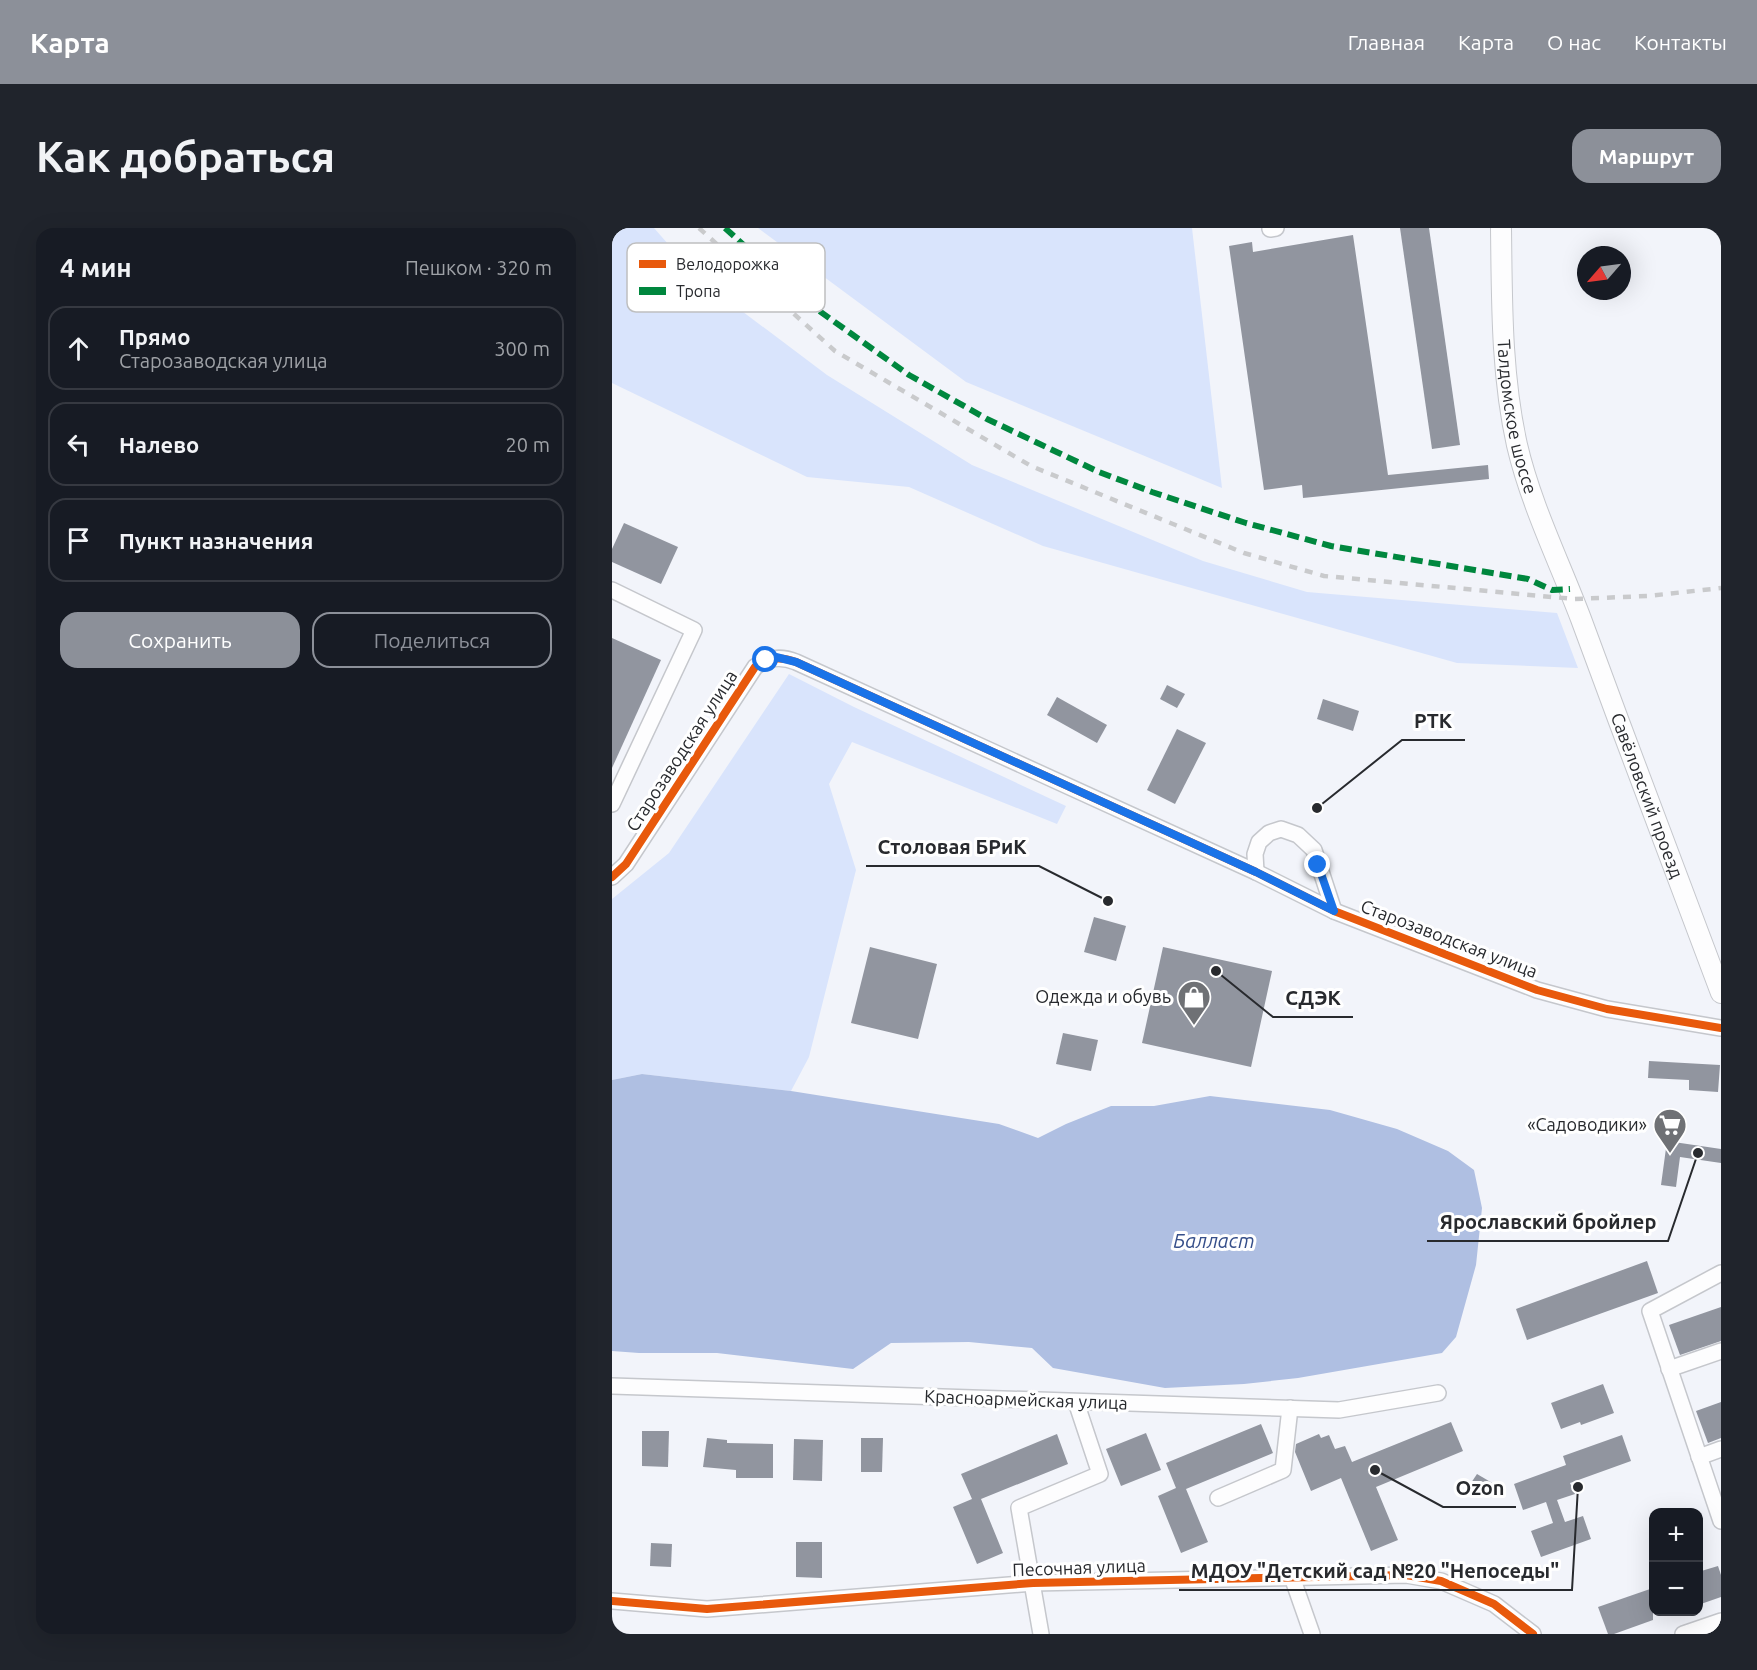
<!DOCTYPE html>
<html lang="ru">
<head>
<meta charset="utf-8">
<style>
	:root { --surface:#171b24; --page:#20242c; --text:#f1f3f6; --muted:#9ea1a6; --line:#363941; --accent:#8c9099 }
	body { margin:0; font-family:Ubuntu,sans-serif; background:var(--page); color:var(--text) }
	.controls { position:absolute; right:18px; bottom:18px; display:grid; overflow:hidden; border-radius:12px; box-shadow:0 6px 24px #0002 }
	.controls button { width:54px; height:54px; display:grid; place-items:center; padding:0; border:0; border-bottom:2px solid var(--line); background:var(--surface); color:var(--text); font:30px sans-serif }
	.compass { position:absolute; left:965px; top:18px; width:54px; height:54px; border-radius:50%; background:var(--surface); box-shadow:0 6px 24px #0002; rotate:242deg }
	.stop { position:absolute; width:18px; height:18px; margin:-14px; border:4px solid #1a73e8; border-radius:50%; background:#fff }
	.stop.end { background:#1a73e8; border-color:#fff; box-shadow:0 2px 6px #0008 }
	.list { margin:0; padding:0; list-style:none }
	h2 { display:flex; justify-content:space-between; align-items:center; height:78px; margin:0; padding:0 24px; font-size:26px }
	h2 small { font-size:20px; font-weight:400; color:var(--muted) }
	.list li { display:grid; grid-template-columns:39px 1fr auto; gap:18px; align-items:center; box-sizing:border-box; height:84px; margin:0 12px 12px; padding:0 12px; border:2px solid var(--line); border-radius:18px }
	.list b { display:block; font-size:22px; white-space:nowrap }
	.list p { margin:0; font-size:20px; white-space:nowrap; color:var(--muted) }
	.list em { font-size:20px; font-style:normal; color:var(--muted) }
	.actions { display:flex; gap:12px; padding:18px 24px }
	.actions a { flex:1; padding:14px 0; border:2px solid var(--accent); border-radius:18px; text-align:center; font-size:21px; color:var(--accent) }
	.actions .main { background:var(--accent); color:#fff }
	.icon { flex:none; width:33px; height:33px; fill:none; stroke:currentColor; stroke-width:2; stroke-linecap:round; stroke-linejoin:round }
	.map { position:relative; flex:none; width:1109px; height:1406px; overflow:hidden; border-radius:18px }
	header { display:flex; align-items:center; gap:36px; box-sizing:border-box; height:84px; padding:0 30px; background:var(--accent); color:#fff }
	header strong { font-size:28px }
	nav { display:flex; gap:33px; margin-inline-start:auto; font-size:21px }
	.intro { display:flex; align-items:center; justify-content:space-between; box-sizing:border-box; height:144px; padding:0 36px }
	h1 { margin:0; font-size:42px }
	.button { padding:15px 27px; border-radius:18px; background:var(--accent); color:#fff; font-size:21px; font-weight:700 }
	main { display:flex; gap:36px; padding:0 36px }
	aside { flex:1; background:var(--surface); border-radius:18px; box-shadow:0 6px 24px #0002 }
	.map>svg:first-child { display:block }
	.green { fill:#d9e4fc }
	.water { fill:#afbfe2 }
	.building { fill:#91959f }
	.lines { fill:none; stroke-linecap:round; stroke-linejoin:round }
	.minor-casing { stroke:#c5c7cc; stroke-width:18 }
	.major-casing { stroke:#c5c7cc; stroke-width:22 }
	.minor { stroke:#fdfdfe; stroke-width:15 }
	.major { stroke:#fdfdfe; stroke-width:20 }
	.rail { stroke:#c9cacc; stroke-width:4.5; stroke-dasharray:8 8; stroke-linecap:butt }
	.quiet { stroke:#00873e; stroke-width:6; stroke-dasharray:12 6; stroke-linecap:butt }
	.cycleway-casing { stroke:#fff; stroke-width:11 }
	.cycleway { stroke:#e8590c; stroke-width:8 }
	.route { stroke:#1a73e8; stroke-width:8 }
	.labels { text-anchor:middle; stroke-width:6; stroke-linejoin:round; paint-order:stroke }
	.street-label { font-size:18px; fill:#282a2e; stroke:#fff }
	.poi-label { font-size:18px; fill:#282a2e; stroke:#fff; text-anchor:end }
	.water-label { font-size:20px; font-style:italic; fill:#364f8a; stroke:#fff }
	.key { fill:#fff; stroke:#bebfc0; stroke-width:1.5 }
	.key-label { font-size:16px; fill:#282a2e }
	.leader { fill:none; stroke:#282a2e; stroke-width:2 }
	.callout-dot { fill:#282a2e; stroke:#fff; stroke-width:2 }
	.callout-label { font-size:20px; text-anchor:middle; font-weight:bold; fill:#282a2e; stroke:#fff; stroke-width:6; stroke-linejoin:round; paint-order:stroke }
</style>
</head>
<body>
<header>
<strong>Карта</strong>
<nav><a>Главная</a><a>Карта</a><a>О нас</a><a>Контакты</a></nav>
</header>
<div class="intro"><h1>Как добраться</h1><a class="button">Маршрут</a></div>
<main>
<aside>
<h2>4 мин<small>Пешком · 320 m</small></h2>
<ul class="list">
<li><svg class="icon" aria-label="ahead" viewBox="0 0 24 24"><path d="M12 20V5M6 11l6-6 6 6"/></svg><div><b>Прямо</b><p>Старозаводская улица</p></div><em>300 m</em></li>
<li><svg class="icon" aria-label="left" viewBox="0 0 24 24"><path d="M17 20v-9H6M10 6l-5 5 5 5"/></svg><div><b>Налево</b></div><em>20 m</em></li>
<li><svg class="icon" aria-label="arrive" viewBox="0 0 24 24"><path d="M6 21V4h12l-3 4 3 4H6"/></svg><div><b>Пункт назначения</b></div></li>
</ul>
<div class="actions"><a class="main">Сохранить</a><a>Поделиться</a></div>
</aside>
<div class="map">
<svg width="1109" height="1406" viewBox="0 0 1109 1406">
	<rect width="100%" height="100%" fill="#f2f4fa"/>
	<g class="green">
		<path d="M0,0H42L86,50L215,147L360,237L591,333L695,364L945,385L966,440L845,435L431,318L297,259L195,249L0,155Z"/>
		<path d="M146,0H580L610,260L354,154Z"/>
		<path d="M177,446L242,479L454,578L445,596L240,514L217,556L244,642L197,829L179,863L30,846L0,852V671L57,625Z"/>
	</g>
	<path class="water" d="M30,846L179,863L387,896L426,910L454,896L499,878H542L598,868L718,882L785,901L836,923L862,942L870,980L864,1037L844,1109L830,1125L686,1150L632,1156L553,1160L441,1140L420,1120L357,1114L279,1115L241,1141L105,1125H27L0,1123V852Z"/>
	<g class="building">
		<path d="M788,0H817L848,217L820,221Z"/>
		<path d="M741,7L776,247L876,237L877,251L691,270L690,257L652,262L617,18L640,14L641,24Z"/>
		<path d="M12,295L66,319L49,356L0,334V321Z"/>
		<path d="M0,410L49,432L0,540Z"/>
		<path d="M555,457L573,466L565,480L548,471Z"/>
		<path d="M445,469L495,497L485,515L435,487Z"/>
		<path d="M711,471L747,483L741,503L705,491Z"/>
		<path d="M565,501L594,515L563,576L535,562Z"/>
		<path d="M482,689L514,698L504,733L472,724Z"/>
		<path d="M258,719L325,736L306,811L239,795Z"/>
		<path d="M551,719L660,743L639,839L530,815Z"/>
		<path d="M451,805L486,812L479,843L444,836Z"/>
		<path d="M1037,833L1108,837L1106,864L1077,862V852L1036,850Z"/>
		<path d="M1055,913L1109,921V935L1068,929L1064,959L1049,957Z"/>
		<path d="M1035,1033L1046,1065L915,1112L904,1081Z"/>
		<path d="M1109,1079V1113L1068,1127L1057,1097Z"/>
		<path d="M991,1156L1002,1185L969,1197L968,1194L949,1201L939,1175Z"/>
		<path d="M1109,1174V1210L1096,1215L1084,1183Z"/>
		<path d="M839,1194L851,1223L764,1259L786,1312L759,1323L729,1250L699,1263L683,1224L684,1216L707,1206L709,1210L717,1207L723,1221L733,1218L740,1234Z"/>
		<path d="M649,1196L661,1225L574,1261L596,1314L569,1325L546,1268L564,1260L554,1235Z"/>
		<path d="M30,1203H57L56,1239L30,1238Z"/>
		<path d="M534,1205L549,1242L509,1258L494,1221Z"/>
		<path d="M445,1206L456,1236L369,1271L391,1325L365,1336L341,1279L360,1271L349,1246Z"/>
		<path d="M1010,1207L1019,1233L958,1255L963,1266L945,1272L953,1294L971,1288L979,1311L929,1329L919,1303L941,1295L934,1274L911,1282L902,1256L954,1237L951,1228Z"/>
		<path d="M95,1210L115,1212V1215L161,1216V1250H124V1242L91,1239Z"/>
		<path d="M249,1210H271L270,1244H249Z"/>
		<path d="M182,1211L211,1212L210,1253L181,1252Z"/>
		<path d="M865,1246L882,1256L874,1269L857,1258Z"/>
		<path d="M184,1314H210V1350L184,1349Z"/>
		<path d="M39,1315L60,1316L59,1339L38,1338Z"/>
		<path d="M1106,1338L1109,1347V1369L1086,1377V1344Z"/>
		<path d="M1041,1360V1392L1002,1406H996L986,1379Z"/>
	</g>
	<g class="lines">
		<defs>
			<g id="minor">
				<path d="M658,1L664,0"/>
				<path d="M0,362L82,402L0,576"/>
				<path d="M644,644L643,626L647,614L657,605L669,601L686,607L702,622L722,683"/>
				<path d="M0,649L14,636L143,439C156,429 169,428 184,434L644,644L722,683L925,762L995,781L1109,800"/>
				<path d="M1109,1045L1038,1083L1109,1293"/>
				<path d="M1057,1141L1109,1123"/>
				<path d="M0,1158L727,1182L826,1165"/>
				<path d="M1087,1229L1109,1221"/>
				<path d="M606,1270L671,1242L678,1180"/>
				<path d="M680,1349L700,1406"/>
				<path d="M0,1373L95,1381L421,1355L794,1347L829,1353L882,1376L921,1406"/>
				<path d="M429,1406L407,1280L488,1246L464,1174"/>
				<path d="M1071,1406L1109,1393"/>
			</g>
			<g id="major">
				<path id="s1" d="M889,0C890,73 889,145 905,217C919,277 947,333 969,391C1015,516 1062,641 1109,765"/>
			</g>
		</defs>
		<use href="#minor" class="minor-casing"/>
		<use href="#major" class="major-casing"/>
		<use href="#minor" class="minor"/>
		<use href="#major" class="major"/>
		<path class="rail" d="M87,0L223,123L419,238L632,325L712,348L962,371L1036,368L1109,360"/>
		<path class="quiet" d="M113,0L192,72L297,147L375,191L487,244L540,264L634,295L719,318L916,351L940,362L958,361"/>
		<defs>
			<g id="cycleway">
				<path d="M0,649L14,636L143,439C156,429 169,428 184,434L644,644L722,683L925,762L995,781L1109,800"/>
				<path d="M0,1373L95,1381L421,1355L794,1347L829,1353L882,1376L921,1406"/>
			</g>
		</defs>
		<use href="#cycleway" class="cycleway-casing"/>
		<use href="#cycleway" class="cycleway"/>
	</g>
	<g class="lines">
		<path class="route" d="M154,432L164,429L184,434L644,644L722,683L706,637"/>
	</g>
	<defs>
		<symbol id="shop-pin" viewBox="-11 -11 22 30"><path d="M0 17L-7.5 6A9.5 9.5 0 1 1 7.5 6Z" fill="#6f7175" stroke="#fff"/><path d="M-5-2.5h2.3a2.7 3.5 0 0 1 5.4 0H5L5.5 6h-11ZM-1.5-2.5h3a1.5 2.3 0 0 0-3 0Z" fill="#fff"/></symbol>
		<symbol id="supermarket-pin" viewBox="-11 -11 22 30"><path d="M0 17L-7.5 6A9.5 9.5 0 1 1 7.5 6Z" fill="#6f7175" stroke="#fff"/><path d="M-6-5.5h2.5l.6 2H6L4.5 2H-2.5L-4.4-4H-6ZM-1.5 3.2a1.3 1.3 0 1 0 .1 0ZM3 3.2a1.3 1.3 0 1 0 .1 0Z" fill="#fff"/></symbol>
	</defs>
	<g fill-rule="evenodd">
		<use href="#shop-pin" x="563" y="750" width="38" height="52"/>
		<use href="#supermarket-pin" x="1039" y="878" width="38" height="52"/>
	</g>
	<g class="labels">
		<g class="street-label">
			<text dy="6" stroke="none"><textPath href="#s1" startOffset="190">Талдомское шоссе</textPath></text>
			<text transform="translate(70 523) rotate(-57)" y="6">Старозаводская улица</text>
			<text dy="6" stroke="none"><textPath href="#s1" startOffset="592">Савёловский проезд</textPath></text>
			<text transform="translate(837 711) rotate(21)" y="6">Старозаводская улица</text>
			<text transform="translate(414 1172) rotate(2)" y="6">Красноармейская улица</text>
			<text transform="translate(467 1340) rotate(-2)" y="6">Песочная улица</text>
		</g>
		<g class="poi-label">
			<text x="559" y="775">Одежда и обувь</text>
			<text x="1035" y="903">«Садоводики»</text>
		</g>
		<g class="water-label">
			<text x="602" y="1020">Балласт</text>
		</g>
	</g>
	<rect x="15" y="15" width="198" height="69" rx="9" class="key"/>
	<rect x="27" y="32" width="27" height="8" fill="#e8590c"/>
	<rect x="27" y="59" width="27" height="8" fill="#00873e"/>
	<g class="key-label">
		<text x="64" y="42">Велодорожка</text>
		<text x="64" y="69">Тропа</text>
	</g>
	<path class="leader" d="M705 580L790 512H853M496 673L427 638H254M604 743L661 789H741M1086 925L1056 1013H815M763 1242L831 1279H904M966 1259L960 1362H567"/>
	<g class="callout-dot">
		<circle cx="705" cy="580" r="6"/>
		<circle cx="496" cy="673" r="6"/>
		<circle cx="604" cy="743" r="6"/>
		<circle cx="1086" cy="925" r="6"/>
		<circle cx="763" cy="1242" r="6"/>
		<circle cx="966" cy="1259" r="6"/>
	</g>
	<g class="callout-label">
		<text x="821" y="500">РТК</text>
		<text x="340" y="626">Столовая БРиК</text>
		<text x="701" y="777">СДЭК</text>
		<text x="936" y="1001">Ярославский бройлер</text>
		<text x="868" y="1267">Ozon</text>
		<text x="763" y="1350">МДОУ "Детский сад №20 "Непоседы"</text>
	</g>
</svg>
<div class="controls">
<button>+</button>
<button>−</button>
</div>
<svg class="compass" viewBox="-18 -18 36 36"><path d="M0-13l5 13h-10z" fill="#e53935"/><path d="M0 13l5-13h-10z" fill="#9ea1a6"/></svg>
<div class="stop" style="left:154px;top:432px"></div>
<div class="stop end" style="left:706px;top:637px"></div>
</div>
</main>
</body>
</html>
